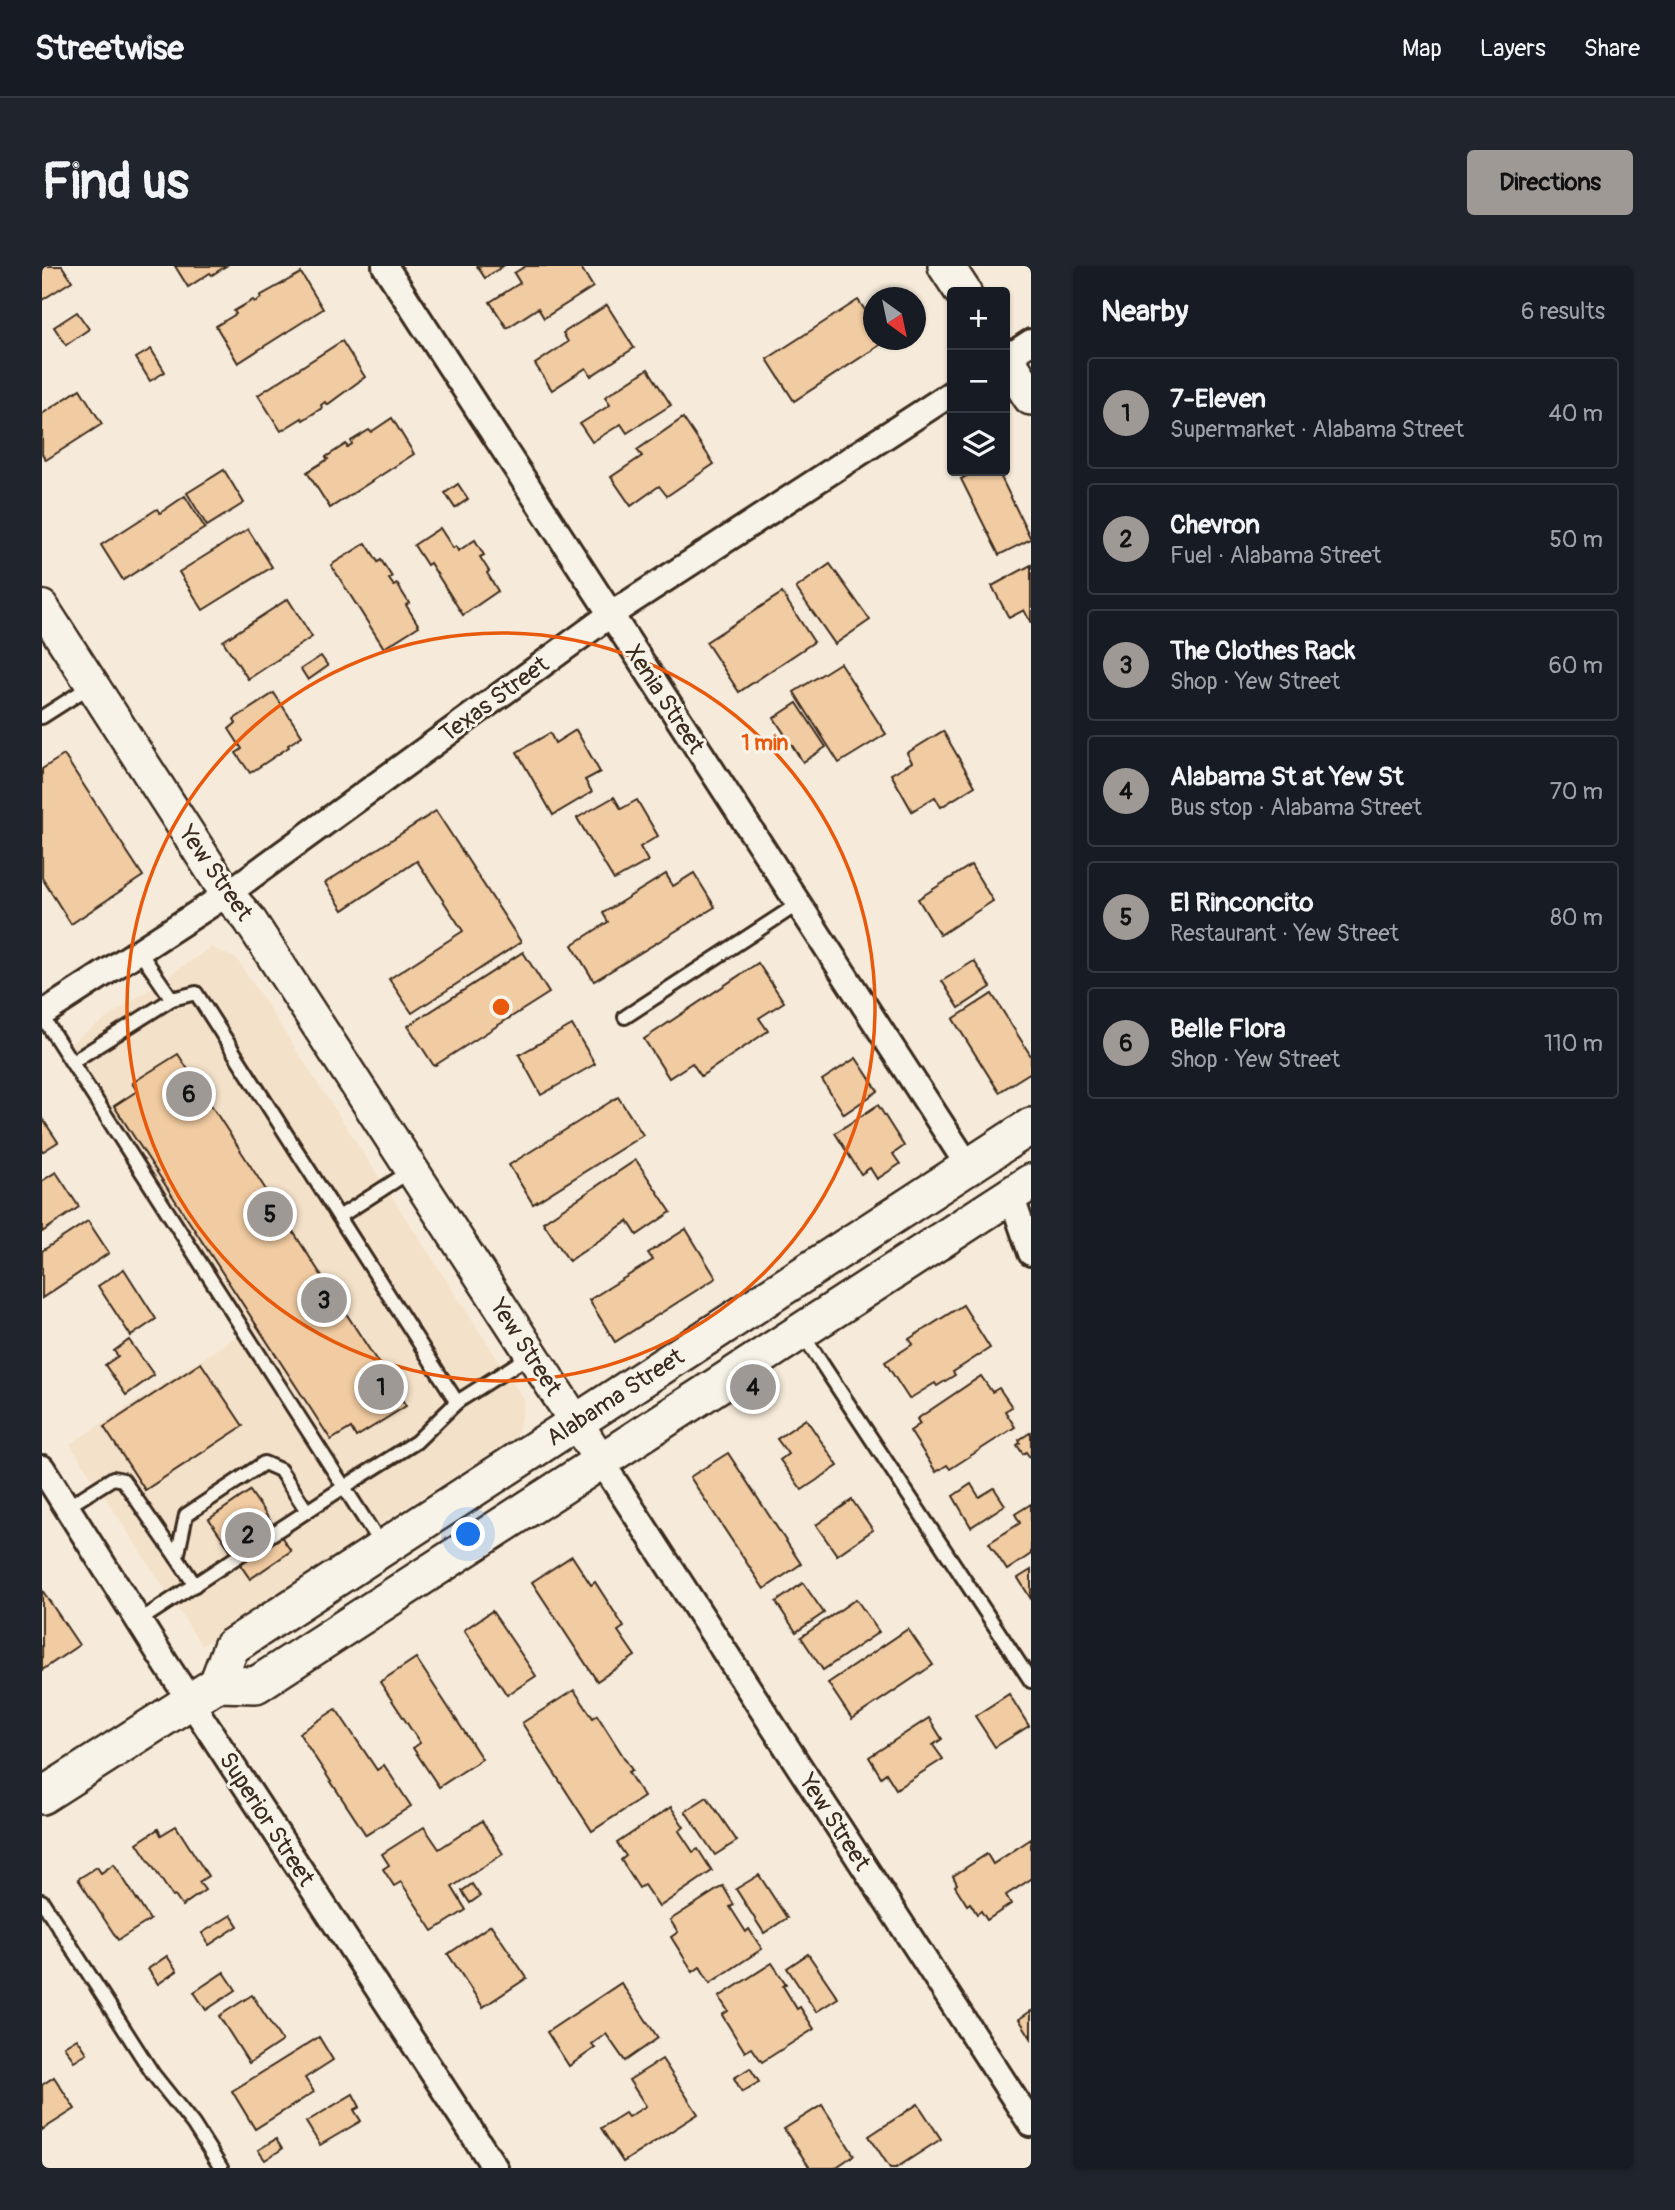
<!DOCTYPE html>
<html lang="en">
<head>
<meta charset="utf-8">
<style>
	:root { --surface:#171b24; --page:#20242c; --text:#f1f3f6; --muted:#9ea1a6; --line:#363941; --accent:#9f9995 }
	body { margin:0; font-family:Pangolin,sans-serif; background:var(--page); color:var(--text) }
	.controls { position:absolute; right:21px; top:21px; display:grid; overflow:hidden; border-radius:7px; box-shadow:0 2px 5px #0004 }
	.controls button { width:63px; height:63px; display:grid; place-items:center; padding:0; border:0; border-bottom:2px solid var(--line); background:var(--surface); color:var(--text); font:35px sans-serif }
	.compass { position:absolute; left:821px; top:21px; width:63px; height:63px; border-radius:50%; background:var(--surface); box-shadow:0 2px 5px #0004; rotate:147deg }
	.you { position:absolute; left:427px; top:1269px; width:24px; height:24px; margin:-18px; border:5px solid #fff; border-radius:50%; background:#1a73e8; box-shadow:0 0 0 10px #1a73e833 }
	.badge { display:grid; place-items:center; width:46px; height:46px; border-radius:50%; background:var(--accent); color:#111; font-size:23px; font-weight:700 }
	.pin { position:absolute; translate:-50% -50%; border:4px solid #fff; box-shadow:0 2px 7px #0006 }
	.list { margin:0; padding:0; list-style:none }
	h2 { display:flex; justify-content:space-between; align-items:center; height:91px; margin:0; padding:0 28px; font-size:30px }
	h2 small { font-size:23px; font-weight:400; color:var(--muted) }
	.list li { display:grid; grid-template-columns:46px 1fr auto; gap:21px; align-items:center; box-sizing:border-box; height:112px; margin:0 14px 14px; padding:0 14px; border:2px solid var(--line); border-radius:7px }
	.list b { display:block; font-size:26px; white-space:nowrap }
	.list p { margin:0; font-size:23px; white-space:nowrap; color:var(--muted) }
	.list em { font-size:23px; font-style:normal; color:var(--muted) }
	.icon { flex:none; width:38px; height:38px; fill:none; stroke:currentColor; stroke-width:2; stroke-linecap:round; stroke-linejoin:round }
	.map { position:relative; flex:none; width:989px; height:1902px; overflow:hidden; border-radius:7px }
	header { display:flex; align-items:center; gap:42px; box-sizing:border-box; height:98px; padding:0 35px; background:var(--surface); border-bottom:2px solid var(--line) }
	header strong { font-size:33px }
	nav { display:flex; gap:38px; margin-inline-start:auto; font-size:24px }
	.intro { display:flex; align-items:center; justify-content:space-between; box-sizing:border-box; height:168px; padding:0 42px }
	h1 { margin:0; font-size:49px }
	.button { padding:18px 32px; border-radius:7px; background:var(--accent); color:#111; font-size:24px; font-weight:700 }
	main { display:flex; gap:42px; padding:0 42px }
	aside { flex:1; background:var(--surface); border-radius:7px; box-shadow:0 2px 5px #0004 }
	.map>svg:first-child { display:block }
	.built { fill:#f4e1c9 }
	.building { fill:#f1cba1; stroke:#3b2a1e; stroke-width:2 }
	.lines { fill:none; stroke-linecap:round; stroke-linejoin:round }
	.service-casing { stroke:#3b2a1e; stroke-width:18 }
	.minor-casing { stroke:#3b2a1e; stroke-width:30 }
	.tertiary-casing { stroke:#3b2a1e; stroke-width:37 }
	.secondary-casing { stroke:#3b2a1e; stroke-width:40 }
	.service { stroke:#f7f3e8; stroke-width:12 }
	.minor { stroke:#f7f3e8; stroke-width:24 }
	.tertiary { stroke:#f7f3e8; stroke-width:32 }
	.secondary { stroke:#f7f3e8; stroke-width:35 }
	.ring { fill:none; stroke:#e8590c; stroke-width:3.5 }
	.labels { text-anchor:middle; stroke-width:6; stroke-linejoin:round; paint-order:stroke }
	.street-label { font-size:24px; fill:#3b2a1e; stroke:#f7f3e8 }
	.centre { fill:#e8590c; stroke:#f7f3e8; stroke-width:3.5 }
	.ring-label { font-size:21px; text-anchor:middle; font-weight:bold; fill:#e8590c; stroke:#f7f3e8; stroke-width:6; stroke-linejoin:round; paint-order:stroke }
</style>
</head>
<body>
<header>
<strong>Streetwise</strong>
<nav><a>Map</a><a>Layers</a><a>Share</a></nav>
</header>
<div class="intro"><h1>Find us</h1><a class="button">Directions</a></div>
<main>
<div class="map">
<svg width="989" height="1902" viewBox="0 0 989 1902">
	<rect width="100%" height="100%" fill="#f6ebda"/>
	<filter id="ink" filterUnits="userSpaceOnUse"><feTurbulence type="fractalNoise" baseFrequency=".0143" numOctaves="2"/><feDisplacementMap in="SourceGraphic" scale="14" xChannelSelector="R" yChannelSelector="G"/><feConvolveMatrix kernelMatrix="1 2 1 2 8 2 1 2 1" color-interpolation-filters="sRGB"/></filter>
	<g filter="url(#ink)">
		<g class="built">
			<path d="M169,681L195,693L483,1135L475,1170L334,1261L24,780Z"/>
			<path d="M195,1070L325,1272L160,1380L28,1178Z"/>
		</g>
		<g class="building">
			<path d="M0,0H20L30,15L0,34Z"/>
			<path d="M133,0H184L170,9L168,7L146,21Z"/>
			<path d="M435,0H461L443,12Z"/>
			<path d="M484,0H538L551,21L502,52L496,42L465,62L448,36L478,17L472,7Z"/>
			<path d="M259,7L281,43L196,97L174,60L194,48L192,45L211,34L213,36L219,32L218,30Z"/>
			<path d="M816,34L832,57V74L844,75L752,135L725,93Z"/>
			<path d="M565,39L592,82L549,110L544,102L510,124L493,98L526,76L521,67Z"/>
			<path d="M35,46L47,63L24,79L12,61Z"/>
			<path d="M300,75L323,111L285,139L283,136L279,139L280,142L261,154L260,152L239,165L216,129Z"/>
			<path d="M109,83L123,106L108,115L94,92Z"/>
			<path d="M606,103L629,139L585,167L579,158L550,176L538,158L568,139L563,131Z"/>
			<path d="M38,123L60,158L4,194L0,188V148Z"/>
			<path d="M350,152L372,188L288,242L265,206L286,193L284,191L304,178L305,181L310,178L309,175L327,164L329,166Z"/>
			<path d="M641,152L672,198L625,230L617,220L589,240L569,211L600,190L595,184Z"/>
			<path d="M182,204L202,237L165,260L145,227Z"/>
			<path d="M934,205H956L989,273L957,289L919,213Z"/>
			<path d="M416,218L426,233L413,242L403,227Z"/>
			<path d="M143,230L163,262L81,314L59,279L115,243L118,247Z"/>
			<path d="M398,262L411,282L414,280L416,285L433,274L442,289L438,291L447,305L445,307L456,325L421,349L388,297L385,299L372,279Z"/>
			<path d="M206,263L230,301L161,344L137,306Z"/>
			<path d="M324,277L336,296L339,294L350,311L347,313L352,320L355,318L367,337L364,339L377,360L342,382L289,299Z"/>
			<path d="M788,298L828,354L793,378L754,322Z"/>
			<path d="M989,299V357L982,344L967,352L950,320Z"/>
			<path d="M740,327L772,376L697,426L664,376Z"/>
			<path d="M246,333L270,371L206,413L181,375Z"/>
			<path d="M279,390L286,400L266,414L259,403Z"/>
			<path d="M798,397L844,468L797,497L752,426Z"/>
			<path d="M232,427L260,470L246,479L247,481L208,507L194,487L200,483L187,463L194,457L192,453Z"/>
			<path d="M755,437L784,481L761,496L732,452Z"/>
			<path d="M534,464L558,506L543,514L550,526L511,549L475,486L508,467L513,477Z"/>
			<path d="M901,465L933,520L899,541L893,531L870,545L849,508L870,496L865,487Z"/>
			<path d="M22,489L101,610L29,658L0,612V503Z"/>
			<path d="M572,531L579,543L595,534L616,570L598,581L606,595L572,614L535,552Z"/>
			<path d="M394,545L479,676L370,747L347,713L421,665L375,595L301,644L283,617Z"/>
			<path d="M929,599L951,635L898,669L876,633Z"/>
			<path d="M652,607L673,641L552,715L530,679L566,656L561,647L624,608L631,620Z"/>
			<path d="M481,686L507,727L392,800L366,760Z"/>
			<path d="M932,695L949,721L917,742L900,715Z"/>
			<path d="M716,697L742,736L717,752L726,765L659,810L650,797L627,812L602,773Z"/>
			<path d="M950,728L989,790V806L957,826L911,753Z"/>
			<path d="M530,759L553,798L499,829L477,789Z"/>
			<path d="M136,788L364,1140L314,1171L309,1162L289,1174L72,840L95,825L90,817Z"/>
			<path d="M814,792L836,825L802,848L780,814Z"/>
			<path d="M576,831L601,869L491,938L467,899Z"/>
			<path d="M836,839L862,880L851,888L858,898L835,913L828,902L819,908L793,867Z"/>
			<path d="M0,852L16,876L0,886Z"/>
			<path d="M594,894L629,946L595,969L586,955L527,995L501,956Z"/>
			<path d="M14,906L37,941L0,966V915Z"/>
			<path d="M46,955L67,987L0,1032V985Z"/>
			<path d="M644,963L674,1012L573,1076L547,1034L611,994L606,987Z"/>
			<path d="M82,1003L114,1053L89,1070L56,1020Z"/>
			<path d="M921,1039L948,1082L911,1106L913,1109L895,1120L893,1117L867,1133L843,1096L871,1078L867,1073Z"/>
			<path d="M87,1074L112,1109L84,1129L63,1099L76,1090L72,1085Z"/>
			<path d="M159,1097L201,1160L103,1224L62,1161Z"/>
			<path d="M939,1110L950,1126L957,1122L970,1141L963,1145L973,1161L908,1203L905,1199L894,1206L868,1165L878,1158L875,1153Z"/>
			<path d="M764,1153L796,1200L760,1224L738,1194L746,1188L735,1173Z"/>
			<path d="M989,1166V1193L984,1186L981,1188L975,1179L978,1177L977,1174Z"/>
			<path d="M686,1187L759,1298L722,1323L648,1211Z"/>
			<path d="M929,1218L937,1231L952,1222L963,1239L929,1261L911,1230Z"/>
			<path d="M208,1225L249,1285L208,1313L167,1253Z"/>
			<path d="M810,1234L831,1264L795,1289L774,1259Z"/>
			<path d="M989,1238V1288L965,1304L947,1277L978,1257L973,1248Z"/>
			<path d="M530,1290L549,1319L553,1316L582,1361L576,1365L593,1390L555,1415L490,1316Z"/>
			<path d="M989,1304V1333L976,1312Z"/>
			<path d="M761,1317L782,1347L754,1366L734,1336Z"/>
			<path d="M0,1324L37,1379L0,1404Z"/>
			<path d="M814,1333L837,1366L781,1404L759,1371Z"/>
			<path d="M450,1345L494,1410L465,1429L422,1364Z"/>
			<path d="M866,1363L891,1399L810,1453L786,1417Z"/>
			<path d="M374,1392L440,1493L397,1521L371,1482L378,1477L338,1416Z"/>
			<path d="M532,1424L551,1452L555,1449L590,1504L586,1506L602,1531L550,1565L480,1457Z"/>
			<path d="M967,1428L987,1460L953,1481L933,1450Z"/>
			<path d="M294,1443L335,1504L342,1499L369,1540L324,1569L257,1467Z"/>
			<path d="M887,1452L900,1473L891,1479L901,1493L854,1523L844,1507L839,1511L827,1491Z"/>
			<path d="M665,1531L695,1575L673,1589L643,1545Z"/>
			<path d="M629,1541L642,1561L637,1565L651,1586L656,1583L670,1605L617,1641L602,1619L597,1622L579,1594L584,1590L575,1577Z"/>
			<path d="M440,1555L461,1588L410,1621L424,1644L391,1665L359,1616L352,1620L341,1603L347,1599L340,1588L382,1561L397,1583Z"/>
			<path d="M134,1560L166,1610L157,1616L163,1624L140,1640L133,1630L131,1631L95,1577L116,1563L119,1569Z"/>
			<path d="M989,1573V1613L964,1629L969,1638L945,1654L939,1645L935,1648L928,1637L925,1639L913,1620L915,1618L911,1610L945,1588L951,1598Z"/>
			<path d="M72,1598L108,1654L76,1674L36,1613L55,1601L59,1607Z"/>
			<path d="M717,1609L745,1652L722,1667L694,1623Z"/>
			<path d="M430,1618L438,1630L428,1637L420,1625Z"/>
			<path d="M681,1620L692,1639L688,1641L704,1666L707,1663L720,1683L668,1717L658,1701L651,1706L629,1671L636,1666L628,1654Z"/>
			<path d="M189,1649L196,1660L167,1679L160,1667Z"/>
			<path d="M449,1659L485,1712L441,1741L406,1688Z"/>
			<path d="M766,1688L796,1732L774,1746L745,1702Z"/>
			<path d="M125,1690L135,1705L116,1718L106,1703Z"/>
			<path d="M730,1697L744,1718L741,1720L755,1743L758,1741L772,1763L720,1796L710,1782L703,1786L680,1749L686,1745L677,1731Z"/>
			<path d="M182,1706L194,1724L164,1744L152,1726Z"/>
			<path d="M579,1717L616,1772L583,1795L564,1768L550,1778L553,1782L527,1800L505,1766Z"/>
			<path d="M210,1729L240,1775L207,1797L177,1750Z"/>
			<path d="M989,1745V1772L977,1753Z"/>
			<path d="M277,1771L291,1794L263,1812L272,1826L213,1863L190,1825Z"/>
			<path d="M35,1772L45,1787L32,1795L22,1780Z"/>
			<path d="M620,1793L656,1848L581,1896L559,1862L583,1847L586,1851L604,1840L587,1814Z"/>
			<path d="M708,1802L717,1816L700,1826L692,1812Z"/>
			<path d="M12,1811L33,1843L0,1864V1819Z"/>
			<path d="M311,1828L318,1841L312,1844L319,1855L278,1879L264,1856Z"/>
			<path d="M876,1838L899,1873L854,1902H848L827,1870Z"/>
			<path d="M780,1839L812,1889L793,1902H768L742,1863Z"/>
			<path d="M234,1873L240,1883L223,1894L216,1884Z"/>
		</g>
		<g class="lines">
			<defs>
				<g id="service">
					<path d="M0,451L50,419"/>
					<path d="M97,685L130,733"/>
					<path d="M0,750L302,1221L374,1176L415,1136L489,1089"/>
					<path d="M583,751L756,638"/>
					<path d="M30,796L130,733L154,727L415,1136"/>
					<path d="M297,951L370,904"/>
					<path d="M759,1066L989,1415"/>
					<path d="M25,1241L71,1212L81,1214L135,1292"/>
					<path d="M153,1319L135,1292L144,1249L222,1197L238,1204L265,1245"/>
					<path d="M97,1355L302,1221L339,1279"/>
					<path d="M0,1635L111,1808L151,1858L179,1902"/>
				</g>
				<g id="minor">
					<path d="M343,0L927,901"/>
					<path d="M963,93L989,76"/>
					<path d="M0,748L185,628L568,349L910,127"/>
					<path d="M966,931L973,941L989,987"/>
					<path d="M559,1195L989,1858"/>
					<path d="M0,1202L124,1398L453,1902"/>
				</g>
				<path id="tertiary" d="M0,341L185,628L207,653L559,1195"/>
				<g id="secondary">
					<path d="M904,0L921,26"/>
					<path d="M963,91L989,131"/>
					<path d="M175,1418L189,1381L989,860"/>
					<path d="M0,1530L175,1418L214,1419L989,916"/>
				</g>
			</defs>
			<use href="#service" class="service-casing"/>
			<use href="#minor" class="minor-casing"/>
			<use href="#tertiary" class="tertiary-casing"/>
			<use href="#secondary" class="secondary-casing"/>
			<use href="#service" class="service"/>
			<use href="#minor" class="minor"/>
			<use href="#tertiary" class="tertiary"/>
			<use href="#secondary" class="secondary"/>
		</g>
	</g>
	<circle class="ring" cx="459" cy="741" r="374"/>
	<g class="labels">
		<g class="street-label">
			<text transform="translate(452 433) rotate(-36)" y="8">Texas Street</text>
			<text transform="translate(623 433) rotate(57)" y="8">Xenia Street</text>
			<text transform="translate(174 607) rotate(55)" y="8">Yew Street</text>
			<text transform="translate(484 1081) rotate(57)" y="8">Yew Street</text>
			<text transform="translate(573 1131) rotate(-33)" y="8">Alabama Street</text>
			<text transform="translate(225 1553) rotate(57)" y="8">Superior Street</text>
			<text transform="translate(793 1556) rotate(57)" y="8">Yew Street</text>
		</g>
	</g>
	<circle cx="459" cy="741" r="10" class="centre"/>
	<g class="ring-label">
		<text x="723" y="484">1 min</text>
	</g>
</svg>
<div class="controls">
<button>+</button>
<button>−</button>
<button><svg class="icon" aria-label="layers" viewBox="0 0 24 24"><path d="M12 4l9 5-9 5-9-5zM3 14l9 5 9-5"/></svg></button>
</div>
<svg class="compass" viewBox="-18 -18 36 36"><path d="M0-13l5 13h-10z" fill="#e53935"/><path d="M0 13l5-13h-10z" fill="#9ea1a6"/></svg>
<div class="you"></div>
<div class="pin badge" style="left:339px;top:1121px">1</div>
<div class="pin badge" style="left:206px;top:1269px">2</div>
<div class="pin badge" style="left:282px;top:1034px">3</div>
<div class="pin badge" style="left:711px;top:1121px">4</div>
<div class="pin badge" style="left:228px;top:948px">5</div>
<div class="pin badge" style="left:147px;top:828px">6</div>
</div>
<aside>
<h2>Nearby<small>6 results</small></h2>
<ul class="list">
<li><span class="badge">1</span><div><b>7-Eleven</b><p>Supermarket · Alabama Street</p></div><em>40 m</em></li>
<li><span class="badge">2</span><div><b>Chevron</b><p>Fuel · Alabama Street</p></div><em>50 m</em></li>
<li><span class="badge">3</span><div><b>The Clothes Rack</b><p>Shop · Yew Street</p></div><em>60 m</em></li>
<li><span class="badge">4</span><div><b>Alabama St at Yew St</b><p>Bus stop · Alabama Street</p></div><em>70 m</em></li>
<li><span class="badge">5</span><div><b>El Rinconcito</b><p>Restaurant · Yew Street</p></div><em>80 m</em></li>
<li><span class="badge">6</span><div><b>Belle Flora</b><p>Shop · Yew Street</p></div><em>110 m</em></li>
</ul>
</aside>
</main>
</body>
</html>
